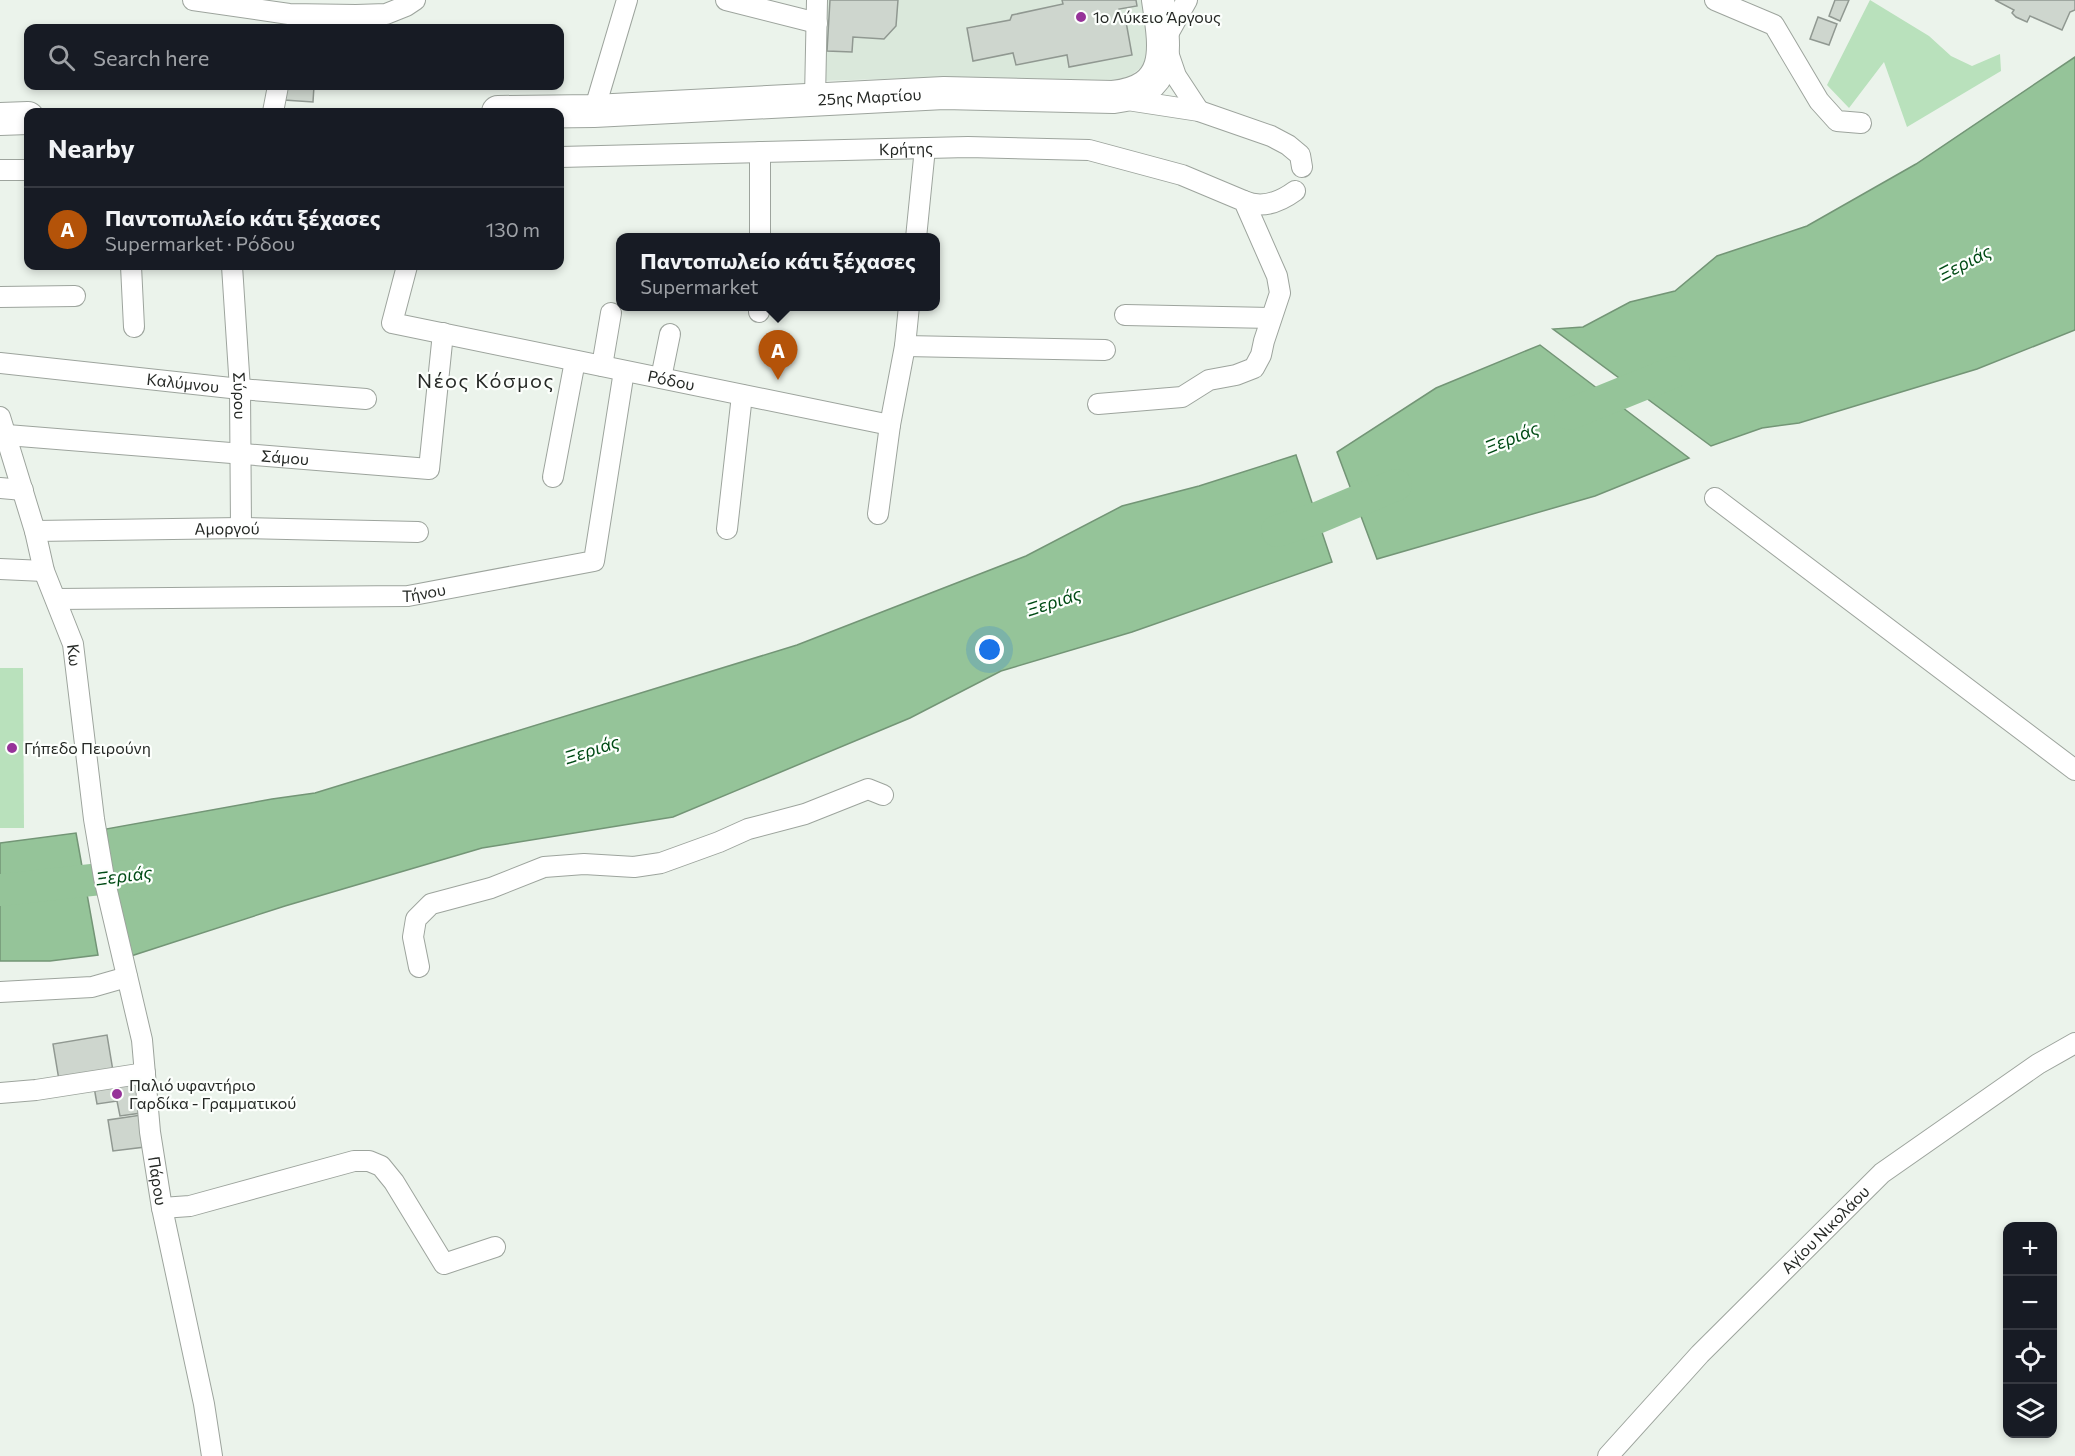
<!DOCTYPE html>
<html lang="en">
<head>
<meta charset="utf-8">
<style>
	:root { --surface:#171b24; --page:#20242c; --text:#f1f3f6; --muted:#9ea1a6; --line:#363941; --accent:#b45309 }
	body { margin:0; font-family:Commissioner,sans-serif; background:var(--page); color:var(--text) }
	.controls { position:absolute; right:18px; bottom:18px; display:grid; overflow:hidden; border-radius:12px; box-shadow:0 3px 9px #0003 }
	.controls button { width:54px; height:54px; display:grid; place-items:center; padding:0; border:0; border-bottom:2px solid var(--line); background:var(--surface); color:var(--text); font:30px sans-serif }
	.you { position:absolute; left:990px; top:650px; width:21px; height:21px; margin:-15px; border:4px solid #fff; border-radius:50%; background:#1a73e8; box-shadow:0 0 0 9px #1a73e833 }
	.badge { display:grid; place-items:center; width:39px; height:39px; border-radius:50%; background:var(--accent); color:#fff; font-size:20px; font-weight:700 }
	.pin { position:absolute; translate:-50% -50px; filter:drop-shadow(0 2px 3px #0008) }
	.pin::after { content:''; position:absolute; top:32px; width:21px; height:18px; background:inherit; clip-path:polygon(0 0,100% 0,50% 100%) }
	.popup { position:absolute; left:616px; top:233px; width:324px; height:78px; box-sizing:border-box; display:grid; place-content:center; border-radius:12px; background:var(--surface); filter:drop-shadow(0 2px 4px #0005); font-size:20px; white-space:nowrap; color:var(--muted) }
	.popup b { font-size:22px; color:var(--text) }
	.popup::after { content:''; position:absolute; left:50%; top:100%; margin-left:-12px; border:12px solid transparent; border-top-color:var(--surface) }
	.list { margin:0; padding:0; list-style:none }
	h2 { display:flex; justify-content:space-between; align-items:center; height:78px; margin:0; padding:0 24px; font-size:26px }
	h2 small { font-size:20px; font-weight:400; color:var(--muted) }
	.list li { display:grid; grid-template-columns:39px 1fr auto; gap:18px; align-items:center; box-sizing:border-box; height:84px; padding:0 24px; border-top:2px solid var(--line) }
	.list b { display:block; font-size:22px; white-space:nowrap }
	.list p { margin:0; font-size:20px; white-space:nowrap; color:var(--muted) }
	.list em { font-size:20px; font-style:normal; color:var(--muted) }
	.icon { flex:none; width:33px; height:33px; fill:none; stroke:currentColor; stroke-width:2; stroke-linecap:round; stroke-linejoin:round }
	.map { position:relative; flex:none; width:2075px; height:1456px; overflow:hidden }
	.search { position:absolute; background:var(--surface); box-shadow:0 3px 9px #0003; left:24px; top:24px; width:540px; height:66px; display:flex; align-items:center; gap:15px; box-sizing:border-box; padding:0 21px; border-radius:12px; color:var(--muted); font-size:22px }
	.panel { position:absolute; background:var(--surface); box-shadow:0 3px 9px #0003; left:24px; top:108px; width:540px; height:162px; border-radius:12px }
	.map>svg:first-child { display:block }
	.built { fill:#dae8db }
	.green { fill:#b9e1bc }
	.water { fill:#95c499; stroke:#739576; stroke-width:1.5 }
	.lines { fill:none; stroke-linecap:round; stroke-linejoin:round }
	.river { stroke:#95c499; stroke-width:32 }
	.building { fill:#ced6ce; stroke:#909891; stroke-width:1.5 }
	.street-casing { stroke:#9da49d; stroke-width:22 }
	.primary-casing { stroke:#9da49d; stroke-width:34 }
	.street { stroke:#fff; stroke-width:20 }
	.primary { stroke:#fff; stroke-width:32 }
	.poi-dot { fill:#963399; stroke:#fcfffc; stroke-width:2 }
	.labels { text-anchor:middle; stroke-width:4.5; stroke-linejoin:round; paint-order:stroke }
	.poi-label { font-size:16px; fill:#252825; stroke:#fcfffc; text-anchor:start }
	.street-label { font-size:16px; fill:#252825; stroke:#fcfffc }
	.water-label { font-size:18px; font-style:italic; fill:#004b15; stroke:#fcfffc }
	.quarter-label { font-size:20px; letter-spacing:1.5px; fill:#252825; stroke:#fcfffc }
</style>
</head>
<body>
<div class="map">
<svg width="2075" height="1456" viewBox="0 0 2075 1456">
	<rect width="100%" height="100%" fill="#ebf3eb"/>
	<path class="built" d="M823,0H1144L1149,44L1145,64L1129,77L1113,80L947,77L819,81Z"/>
	<g class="green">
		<path d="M1870,0L1929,36L1951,56L1972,66L2000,54L2001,71L1907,127L1884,62L1849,108L1827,85Z"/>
		<path d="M0,668H23L24,828H0Z"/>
	</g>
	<g class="water">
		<path d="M2075,57V330L1977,369L1799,423L1762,428L1711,446L1553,329L1583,327L1630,302L1675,291L1717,256L1807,226L1916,164Z"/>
		<path d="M1540,345L1689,458L1595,496L1377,559L1337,452L1436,388Z"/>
		<path d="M1296,455L1332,562L1132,632L1001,671L910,718L673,817L482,848L285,906L131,956L117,913L106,829L272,799L315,793L797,645L1026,556L1122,506L1199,486Z"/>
		<path d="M76,833L98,955L50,961H0V843Z"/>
	</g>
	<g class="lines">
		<g class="river">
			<path d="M1570,414L1674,372"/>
			<path d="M1277,531L1317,518L1396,485"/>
			<path d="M0,890L137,875"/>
		</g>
	</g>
	<g class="building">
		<path d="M830,0H898L896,26L884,39L853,37L852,52L827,51Z"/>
		<path d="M1062,0H1136L1137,6L1119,9L1120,16H1125L1132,55L1069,67L1067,55L1016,65L1013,53L973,61L967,28L1010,20L1012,15L1063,4Z"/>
		<path d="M1835,0H1849L1840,21L1829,16Z"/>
		<path d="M1995,0H2075V10L2070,12L2062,30L2030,16L2027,22L2016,17L2012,13L2014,10Z"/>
		<path d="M1818,17L1837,24L1829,45L1810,39Z"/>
		<path d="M285,86H314L313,102L284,100Z"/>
		<path d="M107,1035L113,1071L59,1080L53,1044Z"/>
		<path d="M135,1080L141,1113L120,1116L117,1101L97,1104L94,1087Z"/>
		<path d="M141,1115L145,1147L113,1151L108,1120Z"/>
	</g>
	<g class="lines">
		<defs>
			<g id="street">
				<path d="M193,0L289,14L356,15L386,14L406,6L415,0"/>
				<path d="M726,0L817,23"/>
				<path d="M1187,0L1164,41L1176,76L1199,111"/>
				<path d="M1715,0L1774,25L1819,101L1837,121L1861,123"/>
				<path d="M815,98L817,0"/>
				<path d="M1121,99L1199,111L1271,136L1288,145L1300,155L1302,167"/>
				<path d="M594,111L627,0"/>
				<path d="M273,112L278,86"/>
				<path id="s1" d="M560,157L968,147L1089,150L1182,175L1244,201L1277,276L1280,293L1264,341L1261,355L1254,368L1236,375L1209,380L1182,397L1098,404"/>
				<path d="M0,170H28"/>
				<path d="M1244,201C1262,209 1280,202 1295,191"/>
				<path d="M760,238V152"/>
				<path d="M916,238L925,148"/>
				<path d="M131,266L134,327"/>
				<path id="s2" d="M232,266L240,389L241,528"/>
				<path id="s3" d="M407,266L392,323L890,425"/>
				<path d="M0,297L75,296"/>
				<path d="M759,312L760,306"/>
				<path d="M1125,315L1271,318"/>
				<path d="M905,346L1105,350"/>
				<path id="s4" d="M0,363L240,389L366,399"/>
				<path d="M602,366L611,313"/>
				<path d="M661,378L670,334"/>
				<path id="s5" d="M0,417L35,531L44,571L73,644L94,819L104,878L142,1040L150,1132L162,1208L204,1404L212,1456"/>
				<path id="s6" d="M7,435L429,469L443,333"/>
				<path d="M553,477L575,361"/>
				<path d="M0,488L23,490"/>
				<path d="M1715,498L2075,770"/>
				<path d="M878,514L890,425L905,346L909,306"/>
				<path d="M727,529L742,395"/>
				<path id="s7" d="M35,531L241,528L418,532"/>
				<path d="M0,569L44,571"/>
				<path id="s8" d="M56,599L408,596L594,561L624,371"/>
				<path d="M419,967L413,937L416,919L431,904L491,888L544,867L584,864L634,867L661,863L719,842L748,829L805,814L868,789L883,795"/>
				<path d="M0,992L92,987L127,977"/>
				<path d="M0,1093L36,1090L145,1073"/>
				<path d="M162,1208L190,1206L354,1161H369L381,1166L394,1182L444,1264L495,1247"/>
				<path id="s9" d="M1608,1456L1700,1354L1882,1173L2038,1064L2075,1043"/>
			</g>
			<g id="primary">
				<path id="s10" d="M498,112L594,111L944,93L1113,97C1174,90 1165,47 1158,0"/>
				<path d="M0,119L28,118"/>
			</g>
		</defs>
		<use href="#street" class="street-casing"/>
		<use href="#primary" class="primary-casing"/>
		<use href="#street" class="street"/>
		<use href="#primary" class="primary"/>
	</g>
	<g class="poi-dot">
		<circle cx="1081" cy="17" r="6"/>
		<circle cx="12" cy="748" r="6"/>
		<circle cx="117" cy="1094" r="6"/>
	</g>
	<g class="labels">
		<g class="poi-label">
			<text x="1093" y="23">1ο Λύκειο Άργους</text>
			<text x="24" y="754">Γήπεδο Πειρούνη</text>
			<text x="129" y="1091">Παλιό υφαντήριο<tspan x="129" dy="18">Γαρδίκα - Γραμματικού</tspan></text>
		</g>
		<g class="street-label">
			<text dy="6" stroke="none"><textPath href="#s10" startOffset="372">25ης Μαρτίου</textPath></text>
			<text dy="6" stroke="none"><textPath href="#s1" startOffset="346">Κρήτης</textPath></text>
			<text dy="6" stroke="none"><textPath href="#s3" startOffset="344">Ρόδου</textPath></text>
			<text dy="6" stroke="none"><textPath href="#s4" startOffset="184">Καλύμνου</textPath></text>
			<text dy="6" stroke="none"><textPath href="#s2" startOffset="130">Σύρου</textPath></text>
			<text dy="6" stroke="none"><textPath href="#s6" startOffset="279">Σάμου</textPath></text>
			<text dy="6" stroke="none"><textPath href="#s7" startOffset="192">Αμοργού</textPath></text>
			<text dy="6" stroke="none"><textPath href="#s8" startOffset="368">Τήνου</textPath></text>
			<text dy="6" stroke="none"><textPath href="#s5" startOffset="250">Κω</textPath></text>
			<text dy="6" stroke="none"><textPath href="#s5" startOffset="783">Πάρου</textPath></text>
			<text dy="6" stroke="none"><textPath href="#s9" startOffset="314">Αγίου Νικολάου</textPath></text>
		</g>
		<g class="water-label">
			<text transform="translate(1965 263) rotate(-27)" y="6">Ξεριάς</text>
			<text transform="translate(1512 438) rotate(-22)" y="6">Ξεριάς</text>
			<text transform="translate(1054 602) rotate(-18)" y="6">Ξεριάς</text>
			<text transform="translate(592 750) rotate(-18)" y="6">Ξεριάς</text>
			<text transform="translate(124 876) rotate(-7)" y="6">Ξεριάς</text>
		</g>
		<g class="quarter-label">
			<text x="486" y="388">Νέος Κόσμος</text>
		</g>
	</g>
</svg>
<div class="controls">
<button>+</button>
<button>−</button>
<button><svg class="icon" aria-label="locate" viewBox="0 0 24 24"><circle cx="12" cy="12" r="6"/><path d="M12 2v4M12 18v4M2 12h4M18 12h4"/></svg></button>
<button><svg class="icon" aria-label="layers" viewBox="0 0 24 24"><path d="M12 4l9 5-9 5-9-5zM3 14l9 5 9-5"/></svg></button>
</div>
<div class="you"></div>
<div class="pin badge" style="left:778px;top:380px">A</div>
<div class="popup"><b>Παντοπωλείο κάτι ξέχασες</b>Supermarket</div>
<div class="search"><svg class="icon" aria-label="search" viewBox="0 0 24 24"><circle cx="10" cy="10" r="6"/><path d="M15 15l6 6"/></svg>Search here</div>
<section class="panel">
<h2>Nearby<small></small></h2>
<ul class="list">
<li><span class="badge">A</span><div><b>Παντοπωλείο κάτι ξέχασες</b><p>Supermarket · Ρόδου</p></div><em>130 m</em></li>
</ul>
</section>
</div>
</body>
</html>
